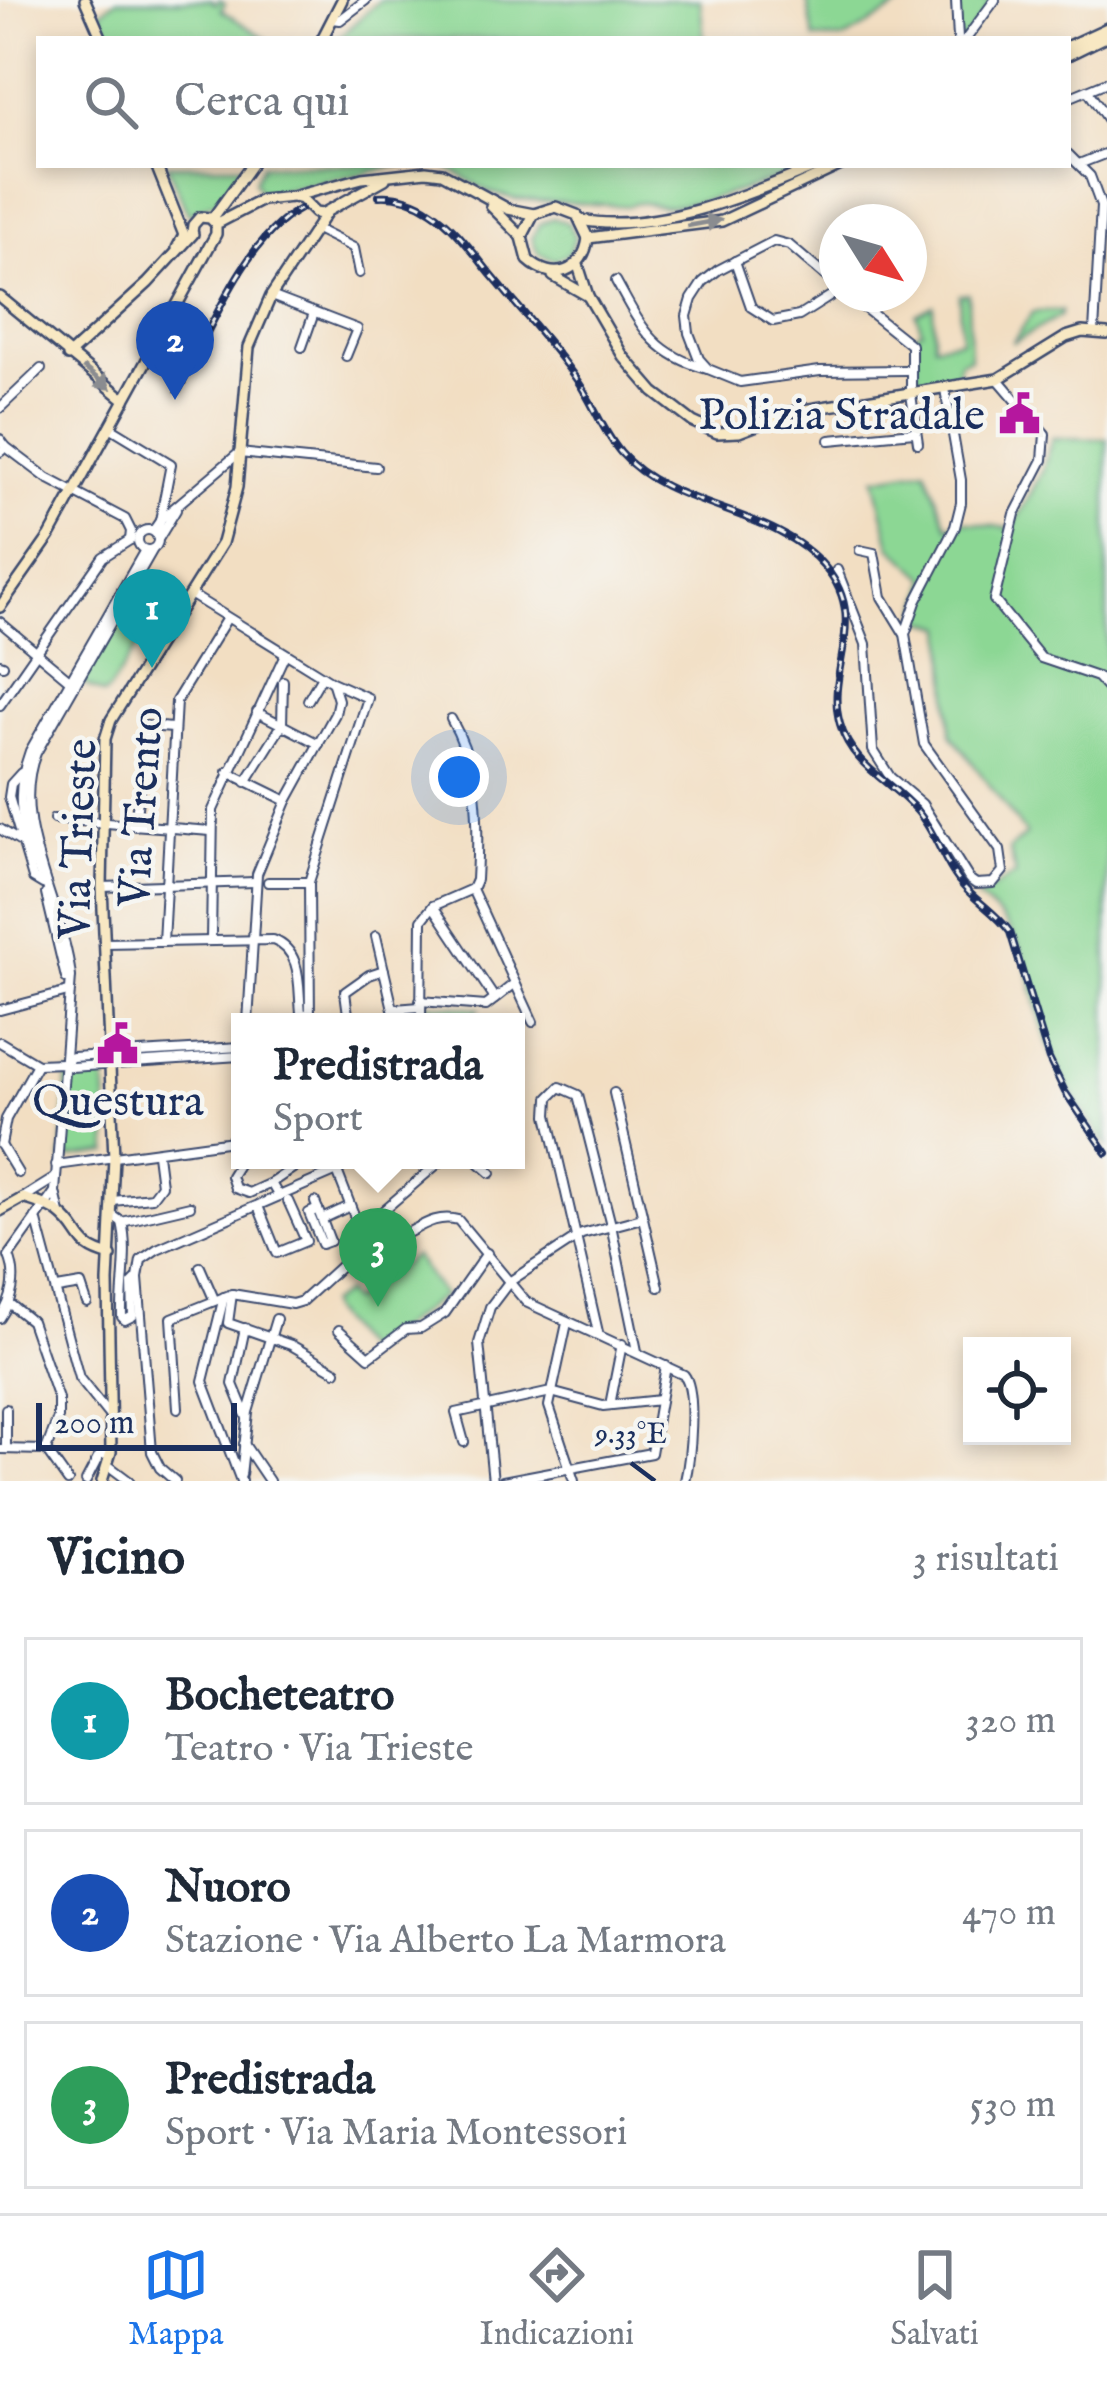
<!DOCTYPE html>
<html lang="it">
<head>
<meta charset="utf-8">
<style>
	:root { --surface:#fff; --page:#f6f6f7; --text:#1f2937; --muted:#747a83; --line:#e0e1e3; --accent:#1a73e8 }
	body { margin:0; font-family:"IM FELL English",serif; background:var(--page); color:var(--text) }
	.controls { position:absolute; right:36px; bottom:36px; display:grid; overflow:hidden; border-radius:0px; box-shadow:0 6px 18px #0003 }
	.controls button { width:108px; height:108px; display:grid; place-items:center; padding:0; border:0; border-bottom:3px solid var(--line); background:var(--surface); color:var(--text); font:60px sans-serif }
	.compass { position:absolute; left:819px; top:204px; width:108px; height:108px; border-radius:50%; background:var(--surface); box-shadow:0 6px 18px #0003; rotate:127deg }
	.scale { position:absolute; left:36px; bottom:30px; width:201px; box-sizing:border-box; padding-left:12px; border:6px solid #1b2f5e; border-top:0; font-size:33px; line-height:42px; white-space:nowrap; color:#1b2f5e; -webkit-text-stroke:9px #f6f6f2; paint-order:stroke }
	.you { position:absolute; left:459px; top:777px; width:42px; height:42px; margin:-30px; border:9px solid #fff; border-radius:50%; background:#1a73e8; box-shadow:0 0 0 18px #1a73e833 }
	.badge { display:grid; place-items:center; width:78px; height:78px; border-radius:50%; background:var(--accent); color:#fff; font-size:39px; font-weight:700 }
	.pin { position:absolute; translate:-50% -99px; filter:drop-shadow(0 3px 6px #0008) }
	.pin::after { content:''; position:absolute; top:63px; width:42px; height:36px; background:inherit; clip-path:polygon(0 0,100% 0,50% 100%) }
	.popup { position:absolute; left:231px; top:1013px; width:294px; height:156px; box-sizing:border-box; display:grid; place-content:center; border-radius:0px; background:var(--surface); filter:drop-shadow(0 3px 9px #0005); font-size:39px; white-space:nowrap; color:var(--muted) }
	.popup b { font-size:45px; color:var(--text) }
	.popup::after { content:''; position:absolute; left:50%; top:100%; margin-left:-24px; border:24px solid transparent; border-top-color:var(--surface) }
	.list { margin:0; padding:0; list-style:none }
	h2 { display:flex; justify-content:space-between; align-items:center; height:156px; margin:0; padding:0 48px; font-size:51px }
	h2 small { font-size:39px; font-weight:400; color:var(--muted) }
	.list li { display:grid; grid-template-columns:78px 1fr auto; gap:36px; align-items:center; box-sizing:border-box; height:168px; margin:0 24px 24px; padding:0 24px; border:3px solid var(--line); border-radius:0px }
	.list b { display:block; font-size:45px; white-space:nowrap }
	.list p { margin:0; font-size:39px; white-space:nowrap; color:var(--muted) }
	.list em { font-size:39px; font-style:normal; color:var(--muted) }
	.icon { flex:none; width:66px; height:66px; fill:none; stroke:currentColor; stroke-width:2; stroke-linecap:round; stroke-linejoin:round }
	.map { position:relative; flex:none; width:1107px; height:1481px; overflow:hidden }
	.search { position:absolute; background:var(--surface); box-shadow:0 6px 18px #0003; left:36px; right:36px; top:36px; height:132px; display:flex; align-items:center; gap:30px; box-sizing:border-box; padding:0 42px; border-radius:0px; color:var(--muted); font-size:45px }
	.sheet { height:732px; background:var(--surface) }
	nav { display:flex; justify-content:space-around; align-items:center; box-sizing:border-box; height:168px; border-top:3px solid var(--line); background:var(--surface); font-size:33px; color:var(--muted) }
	nav a { display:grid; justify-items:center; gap:6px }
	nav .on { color:var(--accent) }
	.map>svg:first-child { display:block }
	.green { fill:#8cd794; stroke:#548379; stroke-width:3 }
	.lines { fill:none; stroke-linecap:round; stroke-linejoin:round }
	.street-casing { stroke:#3b496d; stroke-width:12 }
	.secondary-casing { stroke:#3b496d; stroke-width:14 }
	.street { stroke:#fff; stroke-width:8 }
	.secondary { stroke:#f8e8c3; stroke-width:9 }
	.rail-casing { stroke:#1b2f5e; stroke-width:8 }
	.rail { stroke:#f6f6f2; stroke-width:3; stroke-dasharray:9; stroke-linecap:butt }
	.oneway { fill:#8a8c90 }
	.ticks { fill:none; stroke:#1b2f5e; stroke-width:4.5 }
	.labels { text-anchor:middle; stroke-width:9; stroke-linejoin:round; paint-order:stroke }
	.poi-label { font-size:45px; fill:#1b2f5e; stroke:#f6f6f2; text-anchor:end }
	.street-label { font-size:45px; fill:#1b2f5e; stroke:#f6f6f2 }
	.ticks-label { font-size:30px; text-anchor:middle; fill:#1b2f5e; stroke:#f6f6f2; stroke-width:9; stroke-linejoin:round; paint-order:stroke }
</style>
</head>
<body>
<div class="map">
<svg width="1107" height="1481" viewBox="0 0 1107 1481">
	<rect width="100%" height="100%" fill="#f6f6f2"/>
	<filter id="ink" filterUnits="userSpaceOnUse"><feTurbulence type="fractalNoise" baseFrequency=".00833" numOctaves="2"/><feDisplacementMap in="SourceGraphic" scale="24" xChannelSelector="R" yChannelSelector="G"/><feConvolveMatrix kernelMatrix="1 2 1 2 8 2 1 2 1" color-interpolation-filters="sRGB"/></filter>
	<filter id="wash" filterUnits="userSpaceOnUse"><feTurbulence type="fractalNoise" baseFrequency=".004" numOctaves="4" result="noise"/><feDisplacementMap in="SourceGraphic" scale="48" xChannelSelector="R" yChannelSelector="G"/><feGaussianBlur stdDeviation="2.7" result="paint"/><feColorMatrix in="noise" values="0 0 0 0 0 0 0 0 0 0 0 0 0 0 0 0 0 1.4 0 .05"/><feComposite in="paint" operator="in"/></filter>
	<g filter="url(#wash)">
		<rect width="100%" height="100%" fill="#f2dec2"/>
		<g class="green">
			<path d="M117,0H210L216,4L220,0L225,4L221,10L266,39H111L100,12Z"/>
			<path d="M380,0H700L704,39H337Z"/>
			<path d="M807,0H911L845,39H814Z"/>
			<path d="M957,0H993L966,39H958Z"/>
			<path d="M167,165H244L220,199L188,214Z"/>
			<path d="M262,165H404L261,194L254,182Z"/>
			<path d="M443,165H815C769,181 722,199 673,206C654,209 648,198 627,206L515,199L489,192Z"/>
			<path d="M553,218L568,223L575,238L569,253L554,260L538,253L532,238L539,224Z"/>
			<path d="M968,294L970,358L960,361L956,378L917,385L916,333L922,330L916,314L933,305L934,344L961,340L959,295Z"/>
			<path d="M1061,311L1059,317L1012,343L1033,312Z"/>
			<path d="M1052,438L1107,439V1146C1087,1117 1067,1089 1053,1057C1027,996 1038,940 977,898L1016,874L1009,850L1026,834L951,734L945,627L918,619L927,579L891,546L875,478L926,469L948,527L959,520L1012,529L1042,472Z"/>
			<path d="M140,583L175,602L151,642L143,638L109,690L104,695L80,682Z"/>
			<path d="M423,1004L479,1009L472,1022H424Z"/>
			<path d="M105,1070L109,1153L62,1159L67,1074Z"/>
			<path d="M414,1256L443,1296L365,1353L329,1310L328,1304L345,1293L351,1301Z"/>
		</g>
	</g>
	<g filter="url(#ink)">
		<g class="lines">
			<defs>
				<g id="street">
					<path d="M956,0L958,39"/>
					<path d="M333,19L340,20L366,0"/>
					<path d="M966,39L995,0"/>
					<path d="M1088,91L1107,119"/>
					<path d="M1068,98L1107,82"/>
					<path d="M1068,154L1090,176L1101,206L1094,332"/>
					<path d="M1079,164L1107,153"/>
					<path d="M316,229L354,248L359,273"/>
					<path d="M735,261L751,307L773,321L799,316L837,292"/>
					<path d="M616,281C641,326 652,354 707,369"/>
					<path d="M837,286L789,245L774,241L718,270L703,282L692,299L687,316L689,333L699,359L708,369L740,382L820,371L906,370"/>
					<path d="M847,294L911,345V394L918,443"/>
					<path d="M271,296L357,329L346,356"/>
					<path d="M302,347L314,313"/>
					<path d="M998,379L1045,434L1043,460L1015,514L994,600L1041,658L1097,677L1107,688"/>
					<path d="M0,408L41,369"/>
					<path d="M110,427L171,464L157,536"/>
					<path d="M0,439L6,447L0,452"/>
					<path d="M830,440L914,432"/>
					<path d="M6,447L47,478L125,519L131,531L130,540"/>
					<circle cx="148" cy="540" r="10"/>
					<path d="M153,531L162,518L239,453L376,467"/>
					<path d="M159,538L176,510"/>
					<path d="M860,550L874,553L882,597L904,633"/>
					<path d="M837,570L866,644L873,750L890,777L922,804L969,879L976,884L993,883L1003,871L1000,850L924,744L905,634L916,602L955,527L961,503V480L945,389"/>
					<path d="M190,594L332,682L368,698L309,882L310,1022"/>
					<path d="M0,622L72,682"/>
					<path d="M0,664L3,665"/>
					<path d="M308,700L322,676"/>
					<path d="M0,705L103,557L130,540"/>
					<path d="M257,712L319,744"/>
					<path d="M228,772L287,801"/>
					<path d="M21,773L11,784L9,797L33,878L43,884"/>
					<path d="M246,782L282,725L283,681"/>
					<path d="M54,819L211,831"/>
					<path d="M135,826L146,726L173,728"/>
					<path d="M0,829L19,841"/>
					<path d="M40,874C23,826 12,800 30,751L145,550"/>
					<path d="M268,882H309"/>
					<path d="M102,887L255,882"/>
					<path d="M472,889L533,1022"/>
					<path d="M46,894L66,978"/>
					<path d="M433,906L472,889L476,880C479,823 480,770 451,719"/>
					<path d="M433,906L495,999"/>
					<path d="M376,936L396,1022"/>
					<path d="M211,940L213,810L285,654"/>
					<path d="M163,942L176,701L227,618"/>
					<path d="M104,943L273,940C303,951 298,986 301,1013L310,1015"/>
					<path d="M420,1001L486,1006L514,984"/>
					<path d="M395,1009L420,1007"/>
					<path d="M0,1010L68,992"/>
					<path d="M248,1022L257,874L287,801L335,714L338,700L333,684"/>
					<path d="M349,1022L345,992L369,975L384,970"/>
					<path d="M421,1022L422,920L433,906"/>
					<path d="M0,1042L37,1064"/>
					<path d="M64,1062L72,1057L240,1047"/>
					<path d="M37,1064L63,1063L71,1067L240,1056"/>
					<path d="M614,1093L659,1287"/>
					<path d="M1,1145L6,1119L37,1064"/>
					<path d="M1,1145L18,1173"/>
					<path d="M241,1160L231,1176L235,1188L249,1193L271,1183L278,1195"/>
					<path d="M476,1160L491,1173"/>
					<path d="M56,1165L240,1140"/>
					<path d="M337,1171L358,1225L369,1240C402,1250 424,1210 458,1220L526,1302L684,1375C697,1390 690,1460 685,1481"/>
					<path d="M271,1183L305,1160"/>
					<path d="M23,1198L55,1178"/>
					<path d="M113,1201L152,1197L161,1185L157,1154"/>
					<path d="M315,1202L330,1241"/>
					<path d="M258,1206L277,1253L306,1241L288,1201"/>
					<path d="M318,1209L309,1213L322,1244L330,1241"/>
					<path d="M60,1213L55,1192L71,977C63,904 8,823 36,753L153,549"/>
					<path d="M112,1215L122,1222C129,1251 121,1286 122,1317L125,1320L133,1316L132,1284L137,1279"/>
					<path d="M36,1218L79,1378L111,1418"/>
					<path d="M322,1219L350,1206"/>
					<path d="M122,1222L190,1206"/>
					<path d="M358,1225L378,1215L442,1160"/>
					<path d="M200,1267L214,1299"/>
					<path d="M57,1289L81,1285L87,1303"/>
					<path d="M232,1294L228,1323L291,1345L336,1371"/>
					<path d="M224,1297L203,1381L241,1481"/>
					<path d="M11,1305L31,1321L58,1399V1418L46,1450"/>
					<path d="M0,1318C12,1301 18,1277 9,1256L54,1193"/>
					<path d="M567,1323L549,1406L574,1481"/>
					<path d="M245,1328L233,1384L247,1418"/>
					<path d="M339,1330L369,1357L406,1329L421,1328L445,1313L487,1253"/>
					<path d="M598,1332L548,1115L549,1098L560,1087L578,1095L611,1225L637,1351"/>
					<path d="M610,1405L622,1344"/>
					<path d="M178,1408L172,1318L232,1294L292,1304L302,1301L369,1240"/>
					<path d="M6,1409V1449"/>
					<path d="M464,1442L456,1413L551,1392L603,1406L660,1400"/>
					<path d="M244,1444L269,1481"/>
					<path d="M0,1449L46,1450"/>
					<path d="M46,1450L68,1481"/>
					<path d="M109,1466L129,1481"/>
					<path d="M241,1475L248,1412L276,1319"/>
					<path d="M86,1481L99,1456L111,1452"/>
					<path d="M175,1481L160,1468L152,1452L138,1278L141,1260L157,1249L337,1171L352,1160"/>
					<path d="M493,1481L479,1343L490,1307L509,1282L582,1234L642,1218"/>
					<path d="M503,1481L651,1453L666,1366"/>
				</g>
				<g id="secondary">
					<path d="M85,0L102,39"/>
					<path d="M322,39L342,0"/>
					<path d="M1068,46L1107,28"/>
					<path d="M1068,55L1107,36"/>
					<path d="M156,165L184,235L177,248"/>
					<path d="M293,197L301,199L315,213L322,214L385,179"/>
					<path d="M491,206L522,237L528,260C553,283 584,272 588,238"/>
					<path d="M212,219L251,165"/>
					<path d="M582,220C653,235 755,192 820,165"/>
					<path d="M215,221L220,222L262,200L292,197L362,178L426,171L442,173L508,209L534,214"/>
					<path d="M522,237L534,214L556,207L577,215L588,238"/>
					<path d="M588,238L722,221L841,165"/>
					<path d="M578,265L588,296L623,356L654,392L693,422L717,433L739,432L791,412L998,379L1066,337L1082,332L1107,334"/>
					<path d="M553,276L588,296"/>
					<path d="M0,297L125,400"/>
					<path d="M68,356L148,283L193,234"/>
					<path d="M0,607L50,536L216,234V224L210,218L200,217L193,225L192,232"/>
					<path d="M0,1211L23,1198C35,1202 49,1205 59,1213C85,1233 73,1246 111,1256"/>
					<path d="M102,1481L111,1452L108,1282L114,1157L102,887L105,739L111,720L222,543L237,487L249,347L271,296L326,213"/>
				</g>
			</defs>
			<use href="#street" class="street-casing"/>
			<use href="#secondary" class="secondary-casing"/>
			<use href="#street" class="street"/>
			<use href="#secondary" class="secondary"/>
			<defs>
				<g id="rail">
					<path d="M379,196C397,195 416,201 431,211C456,227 474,254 493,277C522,312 553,345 579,383C594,405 603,432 621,453C670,510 775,507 825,567C871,621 824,670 840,724C852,766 891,781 917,811C935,831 942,859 959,881C973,900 996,912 1010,932L1049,1059L1065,1092L1107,1153"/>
					<path d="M178,391C208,335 244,239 300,209"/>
				</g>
			</defs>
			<use href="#rail" class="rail-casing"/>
			<use href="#rail" class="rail"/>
		</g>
		<defs><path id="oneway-solid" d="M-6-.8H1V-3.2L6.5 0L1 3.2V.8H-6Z" transform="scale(3)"/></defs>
		<g class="oneway">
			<use href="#oneway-solid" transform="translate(704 223) rotate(-10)"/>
			<use href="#oneway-solid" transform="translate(97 378) rotate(38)"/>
		</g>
	</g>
	<path class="ticks" d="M631,1463L655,1481"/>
	<defs>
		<symbol id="civic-bare" viewBox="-9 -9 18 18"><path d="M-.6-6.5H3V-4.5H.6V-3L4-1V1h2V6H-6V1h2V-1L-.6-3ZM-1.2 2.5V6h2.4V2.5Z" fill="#b5179e" stroke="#f6f6f2" stroke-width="2.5" paint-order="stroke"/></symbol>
	</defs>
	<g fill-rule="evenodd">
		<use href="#civic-bare" x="990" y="384" width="59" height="59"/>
		<use href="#civic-bare" x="88" y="1014" width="59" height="59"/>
	</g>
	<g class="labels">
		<g class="poi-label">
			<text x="985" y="429">Polizia Stradale</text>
			<text x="118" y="1115" text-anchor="middle">Questura</text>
		</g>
		<g class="street-label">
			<text transform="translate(139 807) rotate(-86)" y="16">Via Trento</text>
			<text transform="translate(76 839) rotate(-88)" y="16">Via Trieste</text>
		</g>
	</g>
	<g class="ticks-label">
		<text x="631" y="1443">9.33°E</text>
	</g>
</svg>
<div class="controls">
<button><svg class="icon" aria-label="locate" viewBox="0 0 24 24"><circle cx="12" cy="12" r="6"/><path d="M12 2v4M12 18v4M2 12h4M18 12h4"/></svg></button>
</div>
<svg class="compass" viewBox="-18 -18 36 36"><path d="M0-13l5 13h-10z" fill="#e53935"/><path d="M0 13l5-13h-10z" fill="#747a83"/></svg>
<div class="scale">200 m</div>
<div class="you"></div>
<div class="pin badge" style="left:152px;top:668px;background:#0f9aa8">1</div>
<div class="pin badge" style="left:175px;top:400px;background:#1a4fb4">2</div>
<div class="pin badge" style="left:378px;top:1307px;background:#2e9e5b">3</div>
<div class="popup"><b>Predistrada</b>Sport</div>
<div class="search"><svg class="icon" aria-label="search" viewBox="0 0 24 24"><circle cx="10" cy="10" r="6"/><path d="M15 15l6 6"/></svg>Cerca qui</div>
</div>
<section class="sheet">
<h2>Vicino<small>3 risultati</small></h2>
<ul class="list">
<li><span class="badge" style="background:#0f9aa8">1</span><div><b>Bocheteatro</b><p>Teatro · Via Trieste</p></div><em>320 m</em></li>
<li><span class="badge" style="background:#1a4fb4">2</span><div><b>Nuoro</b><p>Stazione · Via Alberto La Marmora</p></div><em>470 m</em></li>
<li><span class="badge" style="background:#2e9e5b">3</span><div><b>Predistrada</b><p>Sport · Via Maria Montessori</p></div><em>530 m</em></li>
</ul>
</section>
<nav>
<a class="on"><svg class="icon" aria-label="map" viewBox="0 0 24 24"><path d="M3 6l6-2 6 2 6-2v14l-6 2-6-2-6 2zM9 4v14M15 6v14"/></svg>Mappa</a>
<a><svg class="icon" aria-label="directions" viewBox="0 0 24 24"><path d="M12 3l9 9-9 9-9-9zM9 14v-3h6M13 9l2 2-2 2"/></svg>Indicazioni</a>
<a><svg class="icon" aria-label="saved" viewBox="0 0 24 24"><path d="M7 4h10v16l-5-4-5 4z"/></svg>Salvati</a>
</nav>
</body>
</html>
